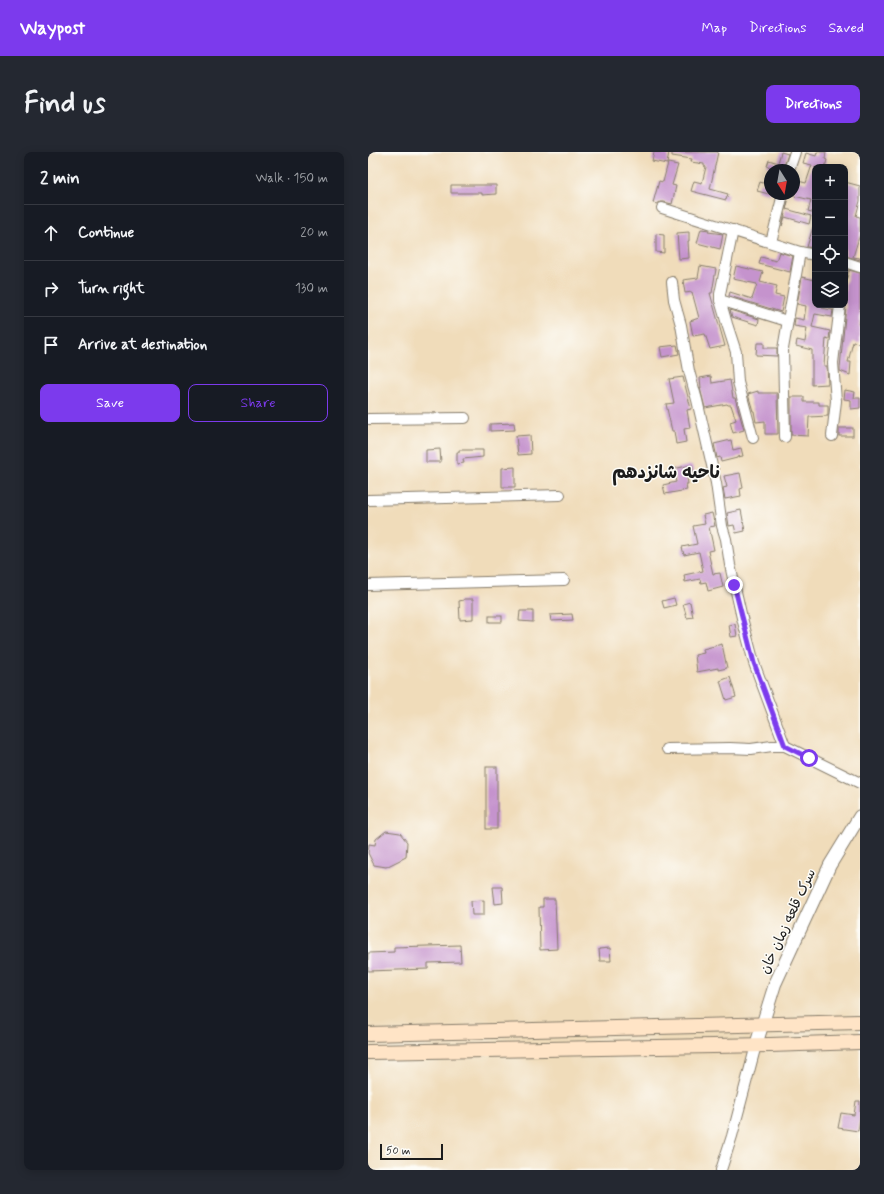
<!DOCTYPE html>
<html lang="en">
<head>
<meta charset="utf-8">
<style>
	:root { --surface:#171b24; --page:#242831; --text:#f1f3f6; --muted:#9ea1a6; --line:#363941; --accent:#7c3aed }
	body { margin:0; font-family:Mynerve,"Playpen Sans Arabic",sans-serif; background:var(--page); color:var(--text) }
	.controls { position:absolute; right:12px; top:12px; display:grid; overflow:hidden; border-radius:8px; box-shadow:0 2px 10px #0003 }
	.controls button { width:36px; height:36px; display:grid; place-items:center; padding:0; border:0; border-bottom:1px solid var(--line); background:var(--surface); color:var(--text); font:20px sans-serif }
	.compass { position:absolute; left:396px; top:12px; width:36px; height:36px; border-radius:50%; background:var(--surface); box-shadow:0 2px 10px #0003; rotate:169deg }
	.scale { position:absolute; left:12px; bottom:10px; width:63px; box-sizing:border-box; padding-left:4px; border:2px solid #1c1c1c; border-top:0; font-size:11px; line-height:14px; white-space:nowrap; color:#1c1c1c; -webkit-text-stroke:3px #fdfcf7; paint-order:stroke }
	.stop { position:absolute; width:12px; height:12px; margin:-9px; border:3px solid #7c3aed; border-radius:50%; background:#fff }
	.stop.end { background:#7c3aed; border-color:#fff; box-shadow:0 1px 4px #0008 }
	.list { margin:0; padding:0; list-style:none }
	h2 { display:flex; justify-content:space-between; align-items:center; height:52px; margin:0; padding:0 16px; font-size:17px }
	h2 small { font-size:13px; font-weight:400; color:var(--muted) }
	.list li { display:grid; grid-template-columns:26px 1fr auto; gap:12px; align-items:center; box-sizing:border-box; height:56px; padding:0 16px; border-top:1px solid var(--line) }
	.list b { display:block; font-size:15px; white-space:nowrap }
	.list em { font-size:13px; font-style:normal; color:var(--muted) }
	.actions { display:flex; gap:8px; padding:12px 16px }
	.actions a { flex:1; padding:9px 0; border:1px solid var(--accent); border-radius:8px; text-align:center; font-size:14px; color:var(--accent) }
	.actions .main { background:var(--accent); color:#fff }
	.icon { flex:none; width:22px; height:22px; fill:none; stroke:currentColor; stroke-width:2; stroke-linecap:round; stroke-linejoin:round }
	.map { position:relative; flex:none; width:492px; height:1018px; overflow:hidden; border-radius:8px }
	header { display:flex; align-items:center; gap:24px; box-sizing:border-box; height:56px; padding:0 20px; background:var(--accent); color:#fff }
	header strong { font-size:19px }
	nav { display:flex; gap:22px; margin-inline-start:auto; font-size:14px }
	.intro { display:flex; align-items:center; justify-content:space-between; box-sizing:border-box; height:96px; padding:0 24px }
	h1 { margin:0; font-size:28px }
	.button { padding:10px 18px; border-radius:8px; background:var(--accent); color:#fff; font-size:14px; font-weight:700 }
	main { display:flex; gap:24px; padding:0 24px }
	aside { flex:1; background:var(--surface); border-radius:8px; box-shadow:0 2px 10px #0003 }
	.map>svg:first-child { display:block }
	.building { fill:#c593cd }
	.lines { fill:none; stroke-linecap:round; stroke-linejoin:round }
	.minor-casing { stroke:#867c6b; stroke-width:12 }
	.tertiary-casing { stroke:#867c6b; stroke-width:14 }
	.secondary-casing { stroke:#867c6b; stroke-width:16 }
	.minor { stroke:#fff; stroke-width:10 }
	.tertiary { stroke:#fff; stroke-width:12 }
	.secondary { stroke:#ffe4c6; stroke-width:14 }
	.route { stroke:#7c3aed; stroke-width:5 }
	.labels { text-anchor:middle; stroke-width:3; stroke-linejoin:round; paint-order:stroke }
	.street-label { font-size:14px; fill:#1c1c1c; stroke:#fdfcf7 }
	.district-label { font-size:18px; font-weight:bold; fill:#1c1c1c; stroke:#fdfcf7 }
</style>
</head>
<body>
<header>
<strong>Waypost</strong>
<nav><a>Map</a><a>Directions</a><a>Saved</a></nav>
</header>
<div class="intro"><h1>Find us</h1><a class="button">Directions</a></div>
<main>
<aside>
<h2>2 min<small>Walk · 150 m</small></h2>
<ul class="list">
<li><svg class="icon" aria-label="ahead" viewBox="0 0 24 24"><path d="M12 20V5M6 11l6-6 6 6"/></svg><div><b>Continue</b></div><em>20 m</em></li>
<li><svg class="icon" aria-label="right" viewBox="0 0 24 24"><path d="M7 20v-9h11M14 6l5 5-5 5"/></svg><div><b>Turn right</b></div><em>130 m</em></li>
<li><svg class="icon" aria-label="arrive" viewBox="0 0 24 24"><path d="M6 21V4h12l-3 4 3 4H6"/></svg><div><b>Arrive at destination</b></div></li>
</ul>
<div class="actions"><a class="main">Save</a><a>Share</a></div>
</aside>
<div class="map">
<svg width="492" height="1018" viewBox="0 0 492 1018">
	<rect width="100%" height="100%" fill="#fdfcf7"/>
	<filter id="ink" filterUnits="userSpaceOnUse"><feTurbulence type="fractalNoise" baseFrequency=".025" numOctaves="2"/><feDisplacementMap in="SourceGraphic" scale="8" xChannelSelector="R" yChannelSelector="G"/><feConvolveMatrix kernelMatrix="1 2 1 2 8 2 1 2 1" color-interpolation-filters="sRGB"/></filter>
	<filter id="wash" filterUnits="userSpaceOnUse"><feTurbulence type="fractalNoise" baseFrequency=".012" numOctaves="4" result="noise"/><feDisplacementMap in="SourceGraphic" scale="16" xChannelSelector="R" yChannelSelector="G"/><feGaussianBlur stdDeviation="0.9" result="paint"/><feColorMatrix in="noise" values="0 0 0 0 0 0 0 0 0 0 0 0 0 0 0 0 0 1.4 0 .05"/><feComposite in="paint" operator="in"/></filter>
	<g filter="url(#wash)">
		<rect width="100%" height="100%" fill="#f0dcba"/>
		<g id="blocks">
			<g class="building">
				<path d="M286,0H301L299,12L284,9Z"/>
				<path d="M304,0H350L342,37L360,42L358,48L323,39L326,29L334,31L338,15L336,14V12L323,10L324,7L304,4Z"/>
				<path d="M413,0L420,2L415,18L399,14L401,8L410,11Z"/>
				<path d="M449,0H458L457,7L459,8L457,15H447V61L440,59L443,48L426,44V28L438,31L444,13L435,11L438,1L448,4Z"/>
				<path d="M300,11L310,13L304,33L308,34L304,52L296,50H292L289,52L285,51L291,29L295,30Z"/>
				<path d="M392,30L402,33L401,42L389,39Z"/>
				<path d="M477,30L492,34V49L488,64L492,65V82L485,105L492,106V108L477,104Z"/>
				<path d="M83,33H128V42L114,43V41H83Z"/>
				<path d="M420,49L418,57L443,64L441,72L417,65L414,74Z"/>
				<path d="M445,75H447V96L439,95Z"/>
				<path d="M333,77L341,78L340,80L355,82L352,97L329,91Z"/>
				<path d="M321,80V89H320L321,106L311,107L309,81Z"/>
				<path d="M288,82L296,83V101L288,100Z"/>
				<path d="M411,100L425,104L422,120L391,112L393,105L408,109Z"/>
				<path d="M332,114L348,117L344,141H342L357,194L342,197L337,182L325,184L322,169L331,166L324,140L317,141L315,128L330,126Z"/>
				<path d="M368,114L395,120L392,130L409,134L407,143L416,145L413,160L361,144L362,140L384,147L389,132L365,127Z"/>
				<path d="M477,117L492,121V167L491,174H492V191L485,190L480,210H483L482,223L472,219V216L478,154L477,149V133L481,119L477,118Z"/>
				<path d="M434,125L447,128V153H454V156L465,158L464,165L447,162L444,175L462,179L461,187L458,186L456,214H459L460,232L444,233V198L428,194L429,188L437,190L439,176L426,174L427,166L436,168L438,154L429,152Z"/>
				<path d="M362,158L391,167L390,173L364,165Z"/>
				<path d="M389,191H396V196H409V204L388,203Z"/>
				<path d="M309,193L311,202L294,205L292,195Z"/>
				<path d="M343,224L344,231L362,228L365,246H367L376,278L365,281L362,270L368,268L363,253H360L359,252L337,256L332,236H333L332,226Z"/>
				<path d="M315,225L323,257L319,258L322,276L316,277L318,290L308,292L306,279H304L298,252L306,251L301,227Z"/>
				<path d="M477,238L487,240L486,246H492V256L483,257V248L476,247Z"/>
				<path d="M390,239V241H409L410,282H397V269L388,270L386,259H385L380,242Z"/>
				<path d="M423,245H436V250H451V253H460V264L441,265L440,284L423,283Z"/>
				<path d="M146,271L147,278L122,279V272Z"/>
				<rect x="471" y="276" width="14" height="8"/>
				<path d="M162,283L163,302L150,303L148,284Z"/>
				<path d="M363,288L365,298L373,296L375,304L369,305V306L353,310L352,305L349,306L346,292Z"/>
				<path d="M72,297L73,310H58V298Z"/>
				<path d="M91,298H115V305L95,307L96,311L89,312V300H91Z"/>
				<path d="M324,313L326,322L319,324L320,332H318L319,338L297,342L295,333L308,330L305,317Z"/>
				<path d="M147,315V335H134V316Z"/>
				<path d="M372,321L375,336L372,337L373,344L357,347L355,336L359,335L356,324Z"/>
				<path d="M373,358L377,379L368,381L366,373L361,374L359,361Z"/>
				<path d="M344,361L347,374L341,375L346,398L340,399L345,422L352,421L355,435L340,439L338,430L333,431L332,427L317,430L316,423L335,419L331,400L316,403L314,395L329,392L325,374L337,372L335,363Z"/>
				<path d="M306,446L308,453L296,456L294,449Z"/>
				<path d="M96,447H105V467L92,468L91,449L96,448Z"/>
				<path d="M322,450L325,465L319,466L315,452Z"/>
				<path d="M152,459H165V470L151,469Z"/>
				<path d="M204,462L205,468L183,469L182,463Z"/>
				<rect x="121" y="464" width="13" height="6"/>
				<path d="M367,472L369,484L363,485L361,473Z"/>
				<path d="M354,492L359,516L350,518V516L329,520L327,503L336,501L335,497Z"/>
				<path d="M362,525L368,545L358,548L352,529Z"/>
				<rect x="118" y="615" width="11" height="62"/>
				<path d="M18,679L32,681L39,690L38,705L18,715L6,713L0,701L1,692L7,693L8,687Z"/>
				<path d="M125,735H134L135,751L127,752Z"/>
				<path d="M175,747H187L189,797L172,798L171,755H175Z"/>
				<path d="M116,748V763H104L103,749Z"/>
				<path d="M92,793L93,810L60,811V817L0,819V801L26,800V795Z"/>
				<path d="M242,796L243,809H232L231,797Z"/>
				<path d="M488,949H492V965L490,979L470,976L473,961L486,963Z"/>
			</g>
		</g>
	</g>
	<g filter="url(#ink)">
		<use href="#blocks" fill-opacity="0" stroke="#867c6b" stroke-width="1"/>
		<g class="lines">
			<defs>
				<g id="minor">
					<path d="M421,18L427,0"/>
					<path d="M294,56L432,100L447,103"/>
					<path d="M365,78L352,142V148L419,169"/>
					<path d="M403,90L415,42"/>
					<path d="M477,110L492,115"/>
					<path d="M304,130L306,148L313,173L321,219L329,248L348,331L354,374L358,387L362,413L374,466L386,511L417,594"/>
					<path d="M352,148L359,172L368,200L370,230L385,286"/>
					<path d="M0,267L97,266"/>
					<path d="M464,284L468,249L465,211L472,153"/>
					<path d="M417,285L415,197L432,100"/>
					<path d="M0,348L192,343"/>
					<path d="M0,433L196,428"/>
					<path d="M299,597L362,596L383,597L404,594H417L492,631"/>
					<path d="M353,1018L364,984L388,893"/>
				</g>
				<path id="tertiary" d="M388,893L407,832L462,713L492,664"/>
				<g id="secondary">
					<path d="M0,882L492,870"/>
					<path d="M0,900L402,893L492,890"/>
				</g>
			</defs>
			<use href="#minor" class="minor-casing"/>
			<use href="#tertiary" class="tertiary-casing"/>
			<use href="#secondary" class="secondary-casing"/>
			<use href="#minor" class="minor"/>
			<use href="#tertiary" class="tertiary"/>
			<use href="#secondary" class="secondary"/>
		</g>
	</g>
	<g class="lines" filter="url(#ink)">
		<path class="route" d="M366,433L386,511L417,594L441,606"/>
	</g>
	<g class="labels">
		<g class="street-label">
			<text transform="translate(419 769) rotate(-65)" y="5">سرک قلعه زمان خان</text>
		</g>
		<g class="district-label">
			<text x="298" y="326">ناحیه شانزدهم</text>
		</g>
	</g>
</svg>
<div class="controls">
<button>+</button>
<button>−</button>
<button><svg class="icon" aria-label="locate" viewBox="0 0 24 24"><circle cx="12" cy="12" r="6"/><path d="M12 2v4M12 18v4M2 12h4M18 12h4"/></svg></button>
<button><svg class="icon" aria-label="layers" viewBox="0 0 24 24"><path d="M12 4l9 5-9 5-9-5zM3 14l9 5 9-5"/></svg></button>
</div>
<svg class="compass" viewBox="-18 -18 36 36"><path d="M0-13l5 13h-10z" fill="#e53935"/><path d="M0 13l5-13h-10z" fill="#9ea1a6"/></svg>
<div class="scale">50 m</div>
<div class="stop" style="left:441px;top:606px"></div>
<div class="stop end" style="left:366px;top:433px"></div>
</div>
</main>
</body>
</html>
